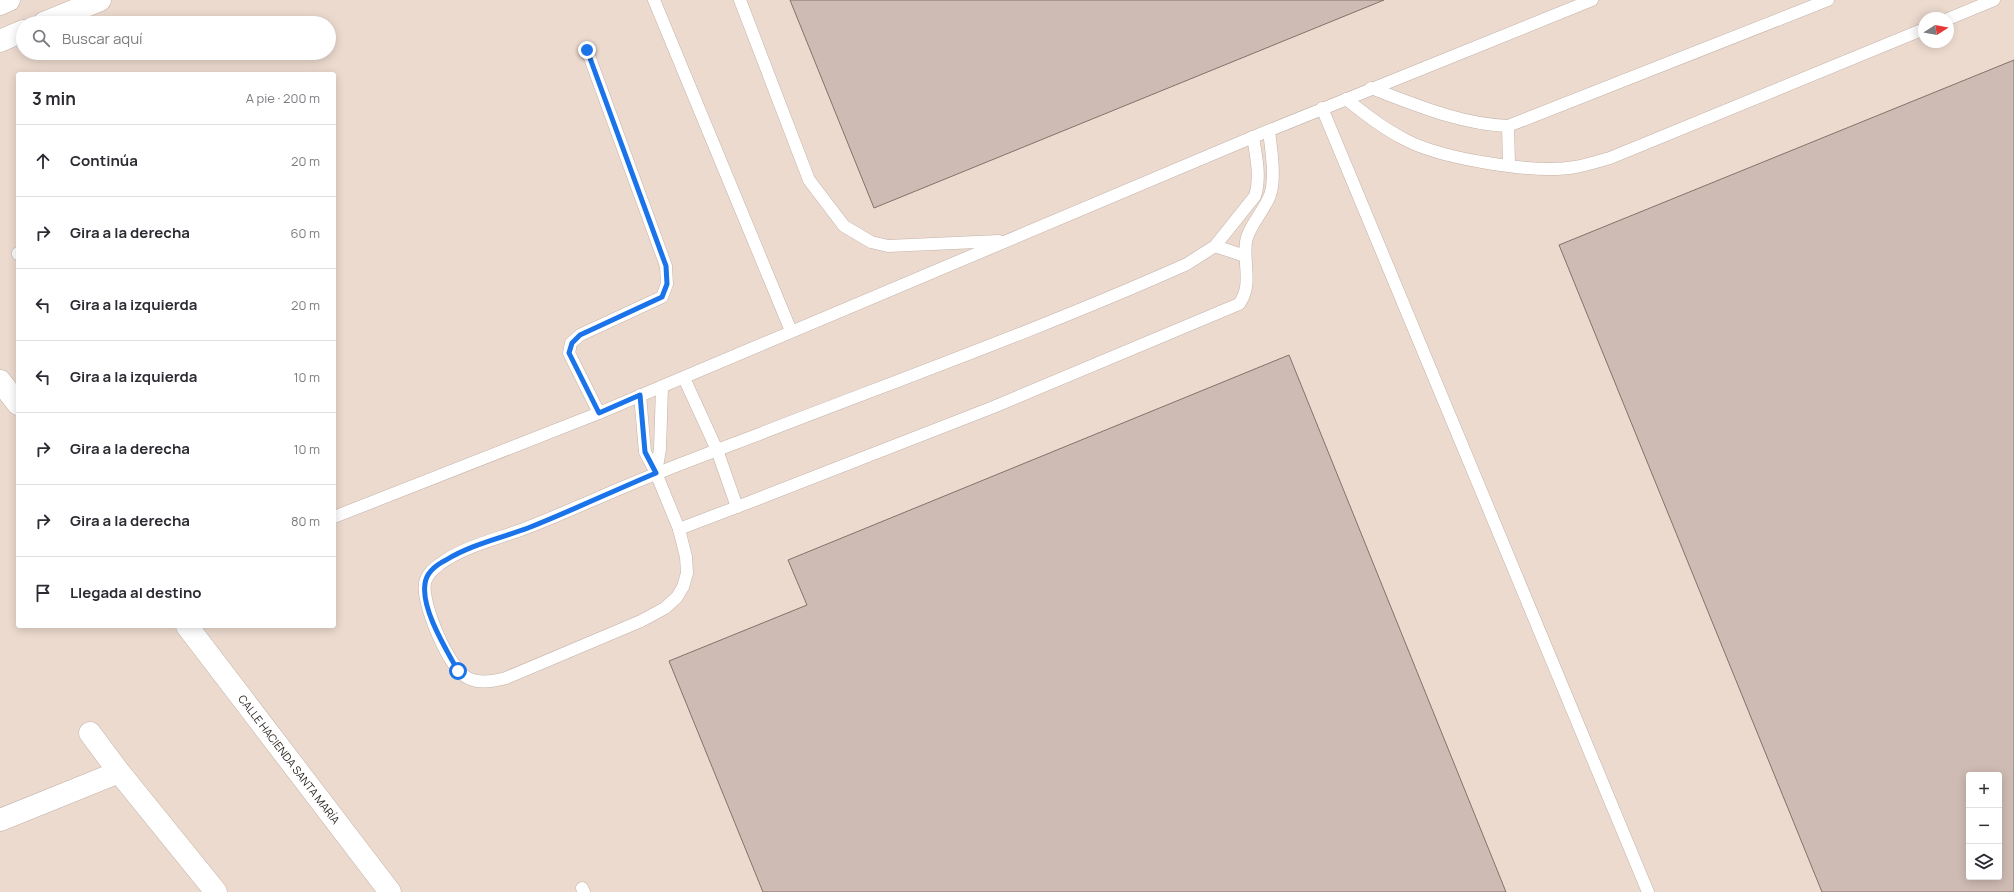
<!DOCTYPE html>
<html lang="es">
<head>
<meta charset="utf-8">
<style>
	:root { --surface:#fff; --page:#f7f7f7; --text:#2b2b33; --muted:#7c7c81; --line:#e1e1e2 }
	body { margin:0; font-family:Manrope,sans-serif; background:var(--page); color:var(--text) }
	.controls { position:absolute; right:12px; bottom:12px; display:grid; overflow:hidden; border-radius:4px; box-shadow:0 2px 10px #0003 }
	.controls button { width:36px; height:36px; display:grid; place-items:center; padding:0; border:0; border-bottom:1px solid var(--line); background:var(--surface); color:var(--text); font:20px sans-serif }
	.compass { position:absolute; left:1918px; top:12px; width:36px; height:36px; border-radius:50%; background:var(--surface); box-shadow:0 2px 10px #0003; rotate:79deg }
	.stop { position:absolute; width:12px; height:12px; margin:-9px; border:3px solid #1a73e8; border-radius:50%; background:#fff }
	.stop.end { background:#1a73e8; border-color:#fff; box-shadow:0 1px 4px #0008 }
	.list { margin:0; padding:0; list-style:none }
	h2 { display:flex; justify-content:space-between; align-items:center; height:52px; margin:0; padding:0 16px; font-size:17px }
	h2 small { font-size:13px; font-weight:400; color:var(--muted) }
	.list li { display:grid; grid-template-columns:26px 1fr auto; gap:12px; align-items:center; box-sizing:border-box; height:72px; padding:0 16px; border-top:1px solid var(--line) }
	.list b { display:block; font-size:15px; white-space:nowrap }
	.list em { font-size:13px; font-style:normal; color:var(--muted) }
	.icon { flex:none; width:22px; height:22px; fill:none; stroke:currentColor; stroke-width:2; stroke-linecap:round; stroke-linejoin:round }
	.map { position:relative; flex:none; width:2014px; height:892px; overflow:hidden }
	.search { position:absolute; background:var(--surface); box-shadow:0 2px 10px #0003; left:16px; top:16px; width:320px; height:44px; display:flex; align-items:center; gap:10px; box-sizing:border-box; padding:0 14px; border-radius:22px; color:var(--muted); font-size:15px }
	.panel { position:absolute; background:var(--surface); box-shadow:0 2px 10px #0003; left:16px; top:72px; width:320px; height:556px; border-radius:4px }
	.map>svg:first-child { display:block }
	.building { fill:#cebbb3; stroke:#83726a; fill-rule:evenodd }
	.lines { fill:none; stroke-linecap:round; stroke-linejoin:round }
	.service-casing { stroke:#c3b2a7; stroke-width:13 }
	.minor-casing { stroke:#c3b2a7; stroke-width:23 }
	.tertiary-casing { stroke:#c3b2a7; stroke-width:23 }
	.primary-casing { stroke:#c3b2a7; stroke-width:23 }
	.service { stroke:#fff; stroke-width:12 }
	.minor { stroke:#fff; stroke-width:22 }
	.tertiary { stroke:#fff; stroke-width:22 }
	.primary { stroke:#fff; stroke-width:22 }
	.route { stroke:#1a73e8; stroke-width:5 }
	.labels { text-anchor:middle; stroke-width:3.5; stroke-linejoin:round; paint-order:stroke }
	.street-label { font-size:11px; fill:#251f1b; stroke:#ecdacf }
</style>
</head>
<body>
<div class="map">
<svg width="2014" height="892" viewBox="0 0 2014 892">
	<rect width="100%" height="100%" fill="#ecdacf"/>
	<g class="building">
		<path d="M790,0H1384L874,208Z"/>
		<path d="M2014,60V892H1822L1559,245ZM1969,775H1999V877H1969Z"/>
		<path d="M1289,355L1506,892H763L669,661L807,605L788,560Z"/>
	</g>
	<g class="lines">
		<defs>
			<g id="service">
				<path d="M654,0L791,331"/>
				<path d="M740,0L809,180L844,226L871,242L888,246L999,241"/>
				<path d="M1948,19L1994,0"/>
				<path d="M587,50L666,266L667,284L662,297L580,335L571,343L569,353L599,413"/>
				<path d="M1371,88C1416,105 1460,124 1508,126L1828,0"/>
				<path d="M1346,99C1365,114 1384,129 1406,140C1442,159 1535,174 1575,167C1587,165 1599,161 1610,158L1924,29"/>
				<path d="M1322,108L1648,892"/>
				<path d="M1508,126L1509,165"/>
				<path d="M1215,246L1245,256"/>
				<path d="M18,253V254"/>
				<path d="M684,378L717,450L737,507"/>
				<path d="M640,395L645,452L656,473L679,529L686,557L687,573L683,587L677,597L665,608L641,621L506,678C495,681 479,684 468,678C449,670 421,602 425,583C427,574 433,569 440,564C464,546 498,539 526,528C550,519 574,508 598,498C652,474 707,454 762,433C904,378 1048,326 1187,264L1215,246L1255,196C1261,177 1256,156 1253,137"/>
				<path d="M656,473L660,449L662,387"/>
				<path d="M334,517L599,413L1253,137L1592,0"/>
				<path d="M679,529L737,507L991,408L1239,304C1253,286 1243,263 1246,242C1248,227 1265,210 1270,195C1276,179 1271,148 1269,131"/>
				<path d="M582,888L584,892"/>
			</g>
			<g id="minor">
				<path d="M90,733L119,772L216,892"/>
				<path d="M0,820L119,772"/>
			</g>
			<g id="tertiary">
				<path d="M0,381L18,404"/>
				<path id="s1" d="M187,626L390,892"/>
			</g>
			<g id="primary">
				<path d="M0,4L9,0"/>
				<path d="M44,23L100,0"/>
				<path d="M0,41L23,31"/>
			</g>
		</defs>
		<use href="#service" class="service-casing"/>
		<use href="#minor" class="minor-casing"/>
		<use href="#tertiary" class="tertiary-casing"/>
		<use href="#primary" class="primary-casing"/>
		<use href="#service" class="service"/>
		<use href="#minor" class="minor"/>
		<use href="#tertiary" class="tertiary"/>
		<use href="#primary" class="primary"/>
	</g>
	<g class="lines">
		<path class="route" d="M458,671C446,649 421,609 425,584C426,573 436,565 446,560C470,545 501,538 528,528C571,511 613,491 656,473L645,452L640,395L599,413L569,353L572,343L580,335L662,297L667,284L666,266L587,50"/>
	</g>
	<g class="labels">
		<g class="street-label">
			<text dy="4" stroke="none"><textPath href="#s1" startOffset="168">CALLE HACIENDA SANTA MARÍA</textPath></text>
		</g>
	</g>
</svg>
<div class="controls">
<button>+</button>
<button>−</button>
<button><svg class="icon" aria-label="layers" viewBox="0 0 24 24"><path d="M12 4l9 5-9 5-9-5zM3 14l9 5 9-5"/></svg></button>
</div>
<svg class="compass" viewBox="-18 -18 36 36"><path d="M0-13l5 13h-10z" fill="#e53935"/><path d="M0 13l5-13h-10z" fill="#7c7c81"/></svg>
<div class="stop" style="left:458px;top:671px"></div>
<div class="stop end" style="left:587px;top:50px"></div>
<div class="search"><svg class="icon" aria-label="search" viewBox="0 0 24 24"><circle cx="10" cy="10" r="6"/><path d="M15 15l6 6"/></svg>Buscar aquí</div>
<section class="panel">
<h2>3 min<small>A pie · 200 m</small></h2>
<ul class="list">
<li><svg class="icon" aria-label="ahead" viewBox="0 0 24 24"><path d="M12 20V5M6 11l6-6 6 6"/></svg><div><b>Continúa</b></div><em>20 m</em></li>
<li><svg class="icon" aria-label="right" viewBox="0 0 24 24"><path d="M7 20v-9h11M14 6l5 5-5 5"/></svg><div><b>Gira a la derecha</b></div><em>60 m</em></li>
<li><svg class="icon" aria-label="left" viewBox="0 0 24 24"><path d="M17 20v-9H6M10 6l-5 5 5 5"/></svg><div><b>Gira a la izquierda</b></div><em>20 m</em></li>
<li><svg class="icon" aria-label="left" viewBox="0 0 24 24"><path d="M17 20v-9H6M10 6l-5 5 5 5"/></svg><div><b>Gira a la izquierda</b></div><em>10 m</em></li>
<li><svg class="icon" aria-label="right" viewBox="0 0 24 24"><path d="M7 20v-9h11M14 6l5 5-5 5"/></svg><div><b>Gira a la derecha</b></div><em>10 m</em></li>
<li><svg class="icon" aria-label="right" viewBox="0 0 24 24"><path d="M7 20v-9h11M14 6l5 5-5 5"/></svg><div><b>Gira a la derecha</b></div><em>80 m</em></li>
<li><svg class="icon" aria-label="arrive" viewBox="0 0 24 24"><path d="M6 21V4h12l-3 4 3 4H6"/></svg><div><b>Llegada al destino</b></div></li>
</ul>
</section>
</div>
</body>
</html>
